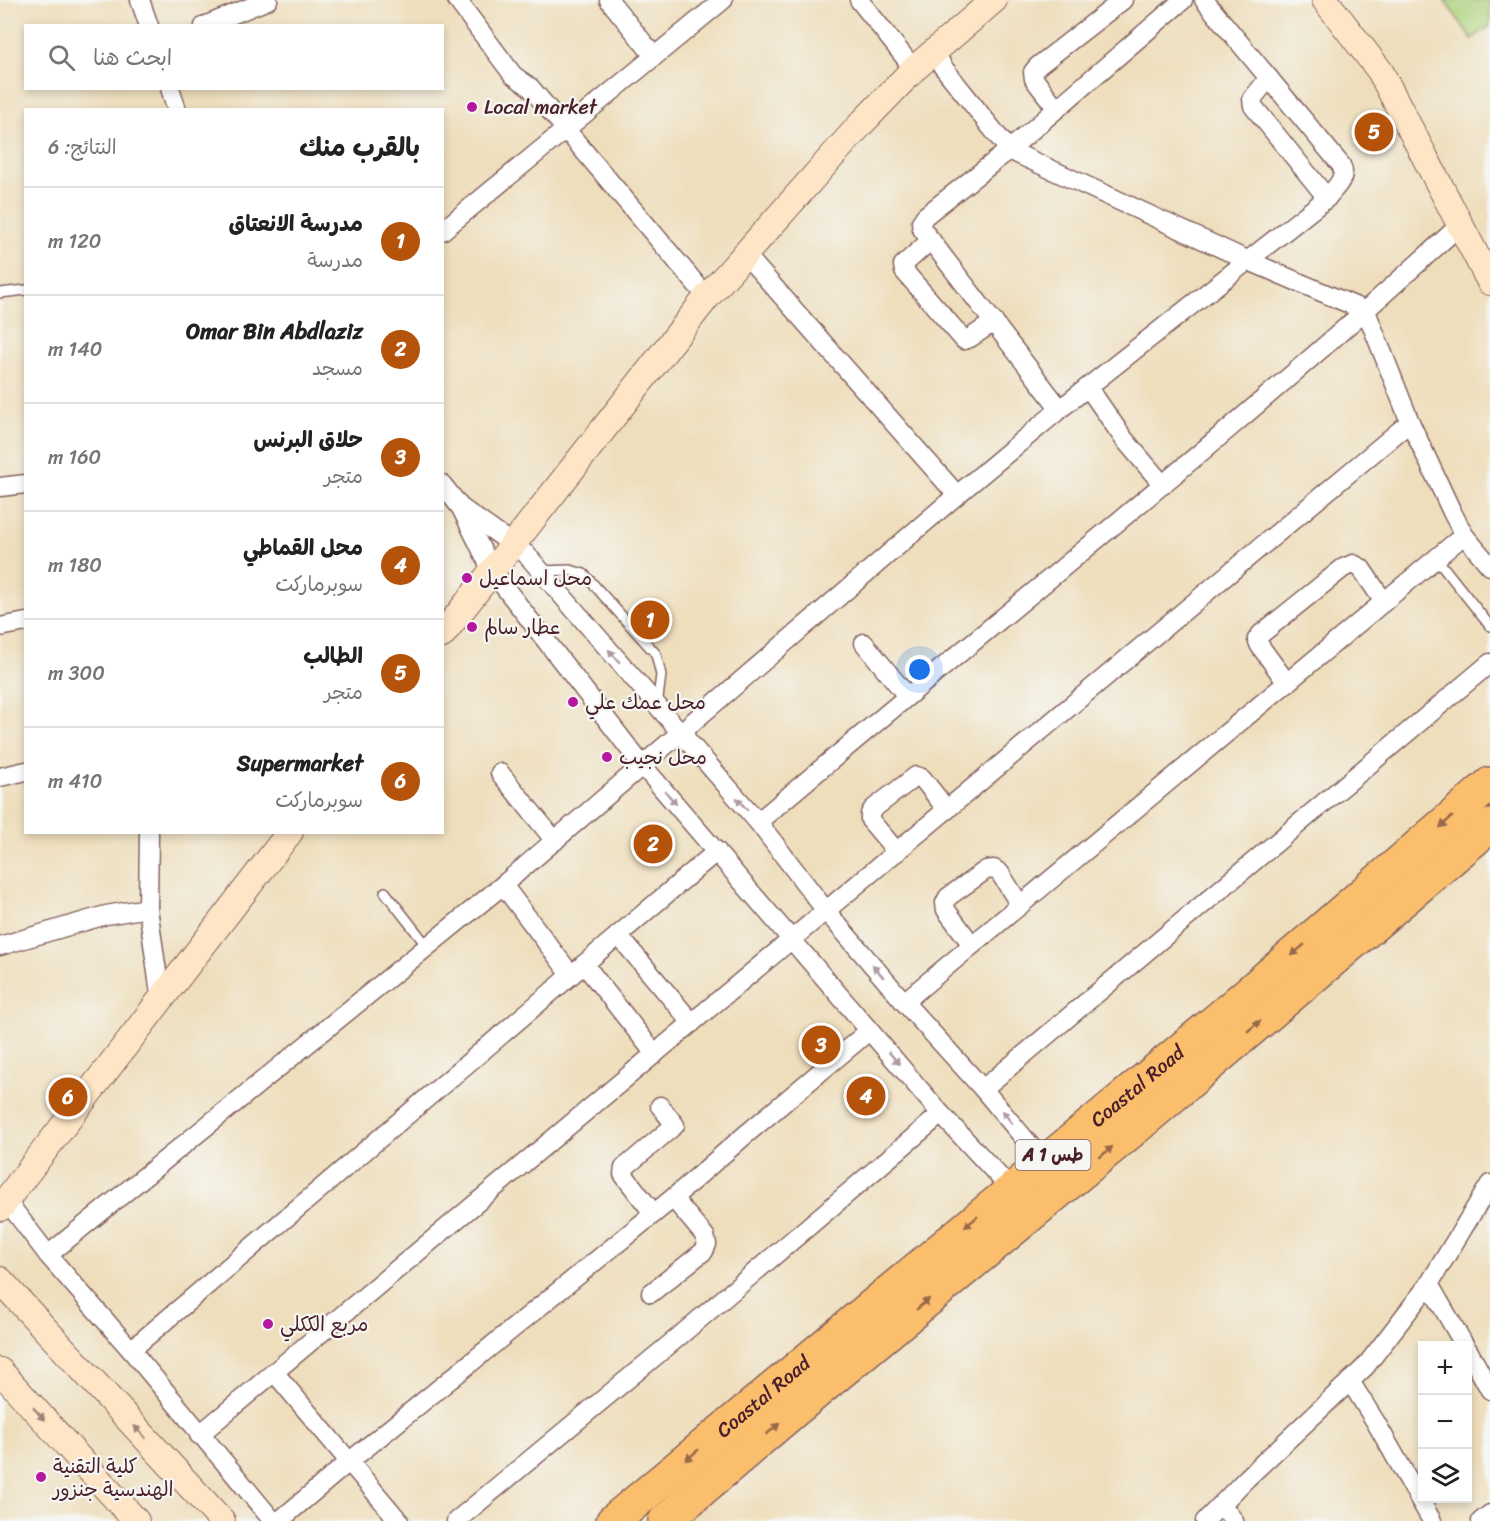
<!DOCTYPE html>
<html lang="ar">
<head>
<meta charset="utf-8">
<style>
	:root { --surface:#fff; --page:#f6f6f6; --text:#222; --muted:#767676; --line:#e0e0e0; --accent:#b45309 }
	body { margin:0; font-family:Sriracha,"Playpen Sans Arabic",sans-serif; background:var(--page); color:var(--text); direction:rtl }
	.controls { position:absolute; right:18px; bottom:18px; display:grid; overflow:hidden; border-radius:0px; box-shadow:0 3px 9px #0003 }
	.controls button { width:54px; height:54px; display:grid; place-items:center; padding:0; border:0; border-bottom:2px solid var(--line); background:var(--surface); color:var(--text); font:30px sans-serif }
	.you { position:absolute; left:920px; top:670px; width:21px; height:21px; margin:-15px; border:4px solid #fff; border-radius:50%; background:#1a73e8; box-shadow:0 0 0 9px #1a73e833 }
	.badge { display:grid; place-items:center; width:39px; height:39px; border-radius:50%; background:var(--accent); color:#fff; font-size:20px; font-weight:700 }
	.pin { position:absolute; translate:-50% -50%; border:3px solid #fff; box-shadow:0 2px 6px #0006 }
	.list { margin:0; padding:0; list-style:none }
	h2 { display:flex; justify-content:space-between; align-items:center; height:78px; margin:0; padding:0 24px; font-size:26px }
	h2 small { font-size:20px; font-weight:400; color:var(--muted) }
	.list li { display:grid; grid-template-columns:39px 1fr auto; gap:18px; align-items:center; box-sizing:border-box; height:108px; padding:0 24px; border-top:2px solid var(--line) }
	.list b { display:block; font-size:22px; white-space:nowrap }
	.list p { margin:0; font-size:20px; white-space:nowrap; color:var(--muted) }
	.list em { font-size:20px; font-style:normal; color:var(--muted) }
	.icon { flex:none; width:33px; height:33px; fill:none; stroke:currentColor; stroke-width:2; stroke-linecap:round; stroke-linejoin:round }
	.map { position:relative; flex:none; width:1490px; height:1521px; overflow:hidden; direction:ltr }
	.search { position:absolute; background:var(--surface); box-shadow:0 3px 9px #0003; left:24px; top:24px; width:420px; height:66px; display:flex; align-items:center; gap:15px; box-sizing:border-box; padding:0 21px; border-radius:0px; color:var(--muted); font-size:22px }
	.panel { position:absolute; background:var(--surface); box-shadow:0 3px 9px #0003; left:24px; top:108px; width:420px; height:726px; border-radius:0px; direction:rtl }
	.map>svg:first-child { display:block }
	.green { fill:#add17b; stroke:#7c7853; stroke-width:1.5 }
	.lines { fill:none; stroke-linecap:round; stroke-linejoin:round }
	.lane-casing { stroke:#83625e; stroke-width:12 }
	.street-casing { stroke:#83625e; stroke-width:21 }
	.secondary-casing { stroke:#83625e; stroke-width:28 }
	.highway-casing { stroke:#83625e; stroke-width:36 }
	.lane { stroke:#fff; stroke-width:9 }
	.street { stroke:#fff; stroke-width:18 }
	.secondary { stroke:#fde5c5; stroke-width:26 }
	.highway { stroke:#fabe6d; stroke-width:33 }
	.oneway { fill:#ae9aa0 }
	.oneway2 { fill:#996749 }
	.oneway3 { fill:#a48278 }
	.poi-dot { fill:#b5179e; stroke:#f6f6f2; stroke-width:2 }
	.labels { text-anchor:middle; stroke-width:4.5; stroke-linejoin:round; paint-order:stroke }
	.shield { fill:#f6f6f2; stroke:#7e6067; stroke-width:1.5 }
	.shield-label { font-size:18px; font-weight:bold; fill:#4a1f2b }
	.poi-label { font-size:20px; fill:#4a1f2b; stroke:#f6f6f2; text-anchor:start }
	.street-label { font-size:20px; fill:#4a1f2b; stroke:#f6f6f2 }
</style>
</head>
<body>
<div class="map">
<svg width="1490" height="1521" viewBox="0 0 1490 1521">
	<rect width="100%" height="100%" fill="#f6f6f2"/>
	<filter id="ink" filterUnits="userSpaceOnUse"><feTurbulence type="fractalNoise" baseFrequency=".0167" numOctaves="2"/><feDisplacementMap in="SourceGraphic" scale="12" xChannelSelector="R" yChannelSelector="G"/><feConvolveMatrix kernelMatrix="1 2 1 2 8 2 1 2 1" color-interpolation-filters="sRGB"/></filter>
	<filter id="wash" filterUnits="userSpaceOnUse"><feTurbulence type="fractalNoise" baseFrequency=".008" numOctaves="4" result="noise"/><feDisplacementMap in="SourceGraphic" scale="24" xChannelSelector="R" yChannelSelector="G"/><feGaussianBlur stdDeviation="1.35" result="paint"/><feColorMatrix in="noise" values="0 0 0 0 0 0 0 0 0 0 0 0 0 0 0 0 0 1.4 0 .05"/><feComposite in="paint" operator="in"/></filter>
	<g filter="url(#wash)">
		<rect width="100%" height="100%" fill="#eedebc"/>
		<path class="green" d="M1444,0H1490V26L1472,39Z"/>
	</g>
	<g filter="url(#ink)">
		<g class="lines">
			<defs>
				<g id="lane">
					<path d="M0,293L26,290"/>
					<path d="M1437,559L1490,626"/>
					<path d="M540,571L570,570L584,574L656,654L661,675L657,706"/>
					<path d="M385,892L427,946"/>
				</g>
				<g id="street">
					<path d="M140,0L149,26"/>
					<path d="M457,0L513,75L530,87L707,297"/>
					<path d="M609,0L654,56"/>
					<path d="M859,0L914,69"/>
					<path d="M204,26L268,0"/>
					<path d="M934,50L943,67L1009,150L1249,261L1366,311L1410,422L1452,512L1464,535L1490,566"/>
					<path d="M1269,78L1252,99L1253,106L1327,198"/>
					<path d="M170,88L177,110"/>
					<path d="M1057,109L1034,79L1033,72L1038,66L1123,0"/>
					<path d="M442,231L723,0"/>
					<path d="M931,240L903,265L904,271L964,340L970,338L994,322"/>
					<path d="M745,254L957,495"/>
					<path d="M1088,387L1124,439L1163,485"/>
					<path d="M1060,409L922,229L921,222L925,216L1009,150L1183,0"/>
					<path d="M442,484L461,508L492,571L642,765L941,1114L1011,1189"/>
					<path d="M0,487L26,484"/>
					<path d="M463,509L526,554L758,822L826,911L904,1002L983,1089L1044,1162"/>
					<path d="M0,627L26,622"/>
					<path d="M864,643L907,696"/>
					<path d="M1287,683L1260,646L1257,639L1261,634L1343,568L1353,564L1361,568L1384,602"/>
					<path d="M500,773L555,841"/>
					<path d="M0,777L26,771"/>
					<path d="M758,822C992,623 1234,433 1461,224"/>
					<path d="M149,832L148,908L161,1001"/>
					<path d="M897,852L870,820V814L873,809L916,776L922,778L947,810"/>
					<path d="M503,885L571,975"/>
					<path d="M618,935L692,1023"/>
					<path d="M972,945L946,910L945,903L948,897L986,870L994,869L1000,873L1020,905"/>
					<path d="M0,946L106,915L148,908"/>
					<path d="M584,964L655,1054"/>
					<path d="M904,1002L1464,535"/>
					<path d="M983,1089L1490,663"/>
					<path d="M6,1200L48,1255L131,1350L273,1521"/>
					<path d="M653,1213L623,1174L624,1168L675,1125L660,1106"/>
					<path d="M48,1255L503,885L957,495L1060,409L1327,198C1335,187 1348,178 1341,165L1204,0"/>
					<path d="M1429,1284L1465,1346"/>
					<path d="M651,1293L704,1251L707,1244L705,1236L673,1198"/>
					<path d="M131,1350L717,851"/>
					<path d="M1468,1350L1490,1390"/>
					<path d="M274,1372L399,1521"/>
					<path d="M1350,1381L1375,1421L1432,1521"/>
					<path d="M199,1435L1410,422"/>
					<path d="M1222,1505L1234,1521"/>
					<path d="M279,1521L350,1461L673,1198L744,1136L870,1030"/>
					<path d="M456,1521L676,1339L941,1114"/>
					<path d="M1205,1521L1247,1478L1365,1367L1429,1284L1490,1184"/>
					<path d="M1481,1521L1490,1514"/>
				</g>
				<g id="secondary">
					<path d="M1325,0L1380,71L1490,282"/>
					<path d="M442,635L707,297L860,125L914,69L994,0"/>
					<path d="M0,1208L290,832"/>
					<path d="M0,1280L222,1521"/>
					<path d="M0,1371L136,1521"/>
				</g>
				<g id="highway">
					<path id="s1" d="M613,1521L1219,1018L1490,784"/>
					<path d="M665,1521L795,1410L1140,1124L1490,826"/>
				</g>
			</defs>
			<use href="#lane" class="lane-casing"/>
			<use href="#street" class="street-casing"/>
			<use href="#secondary" class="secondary-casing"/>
			<use href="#highway" class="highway-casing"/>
			<use href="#lane" class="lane"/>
			<use href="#street" class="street"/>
			<use href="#secondary" class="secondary"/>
			<use href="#highway" class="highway"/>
		</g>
		<defs><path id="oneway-solid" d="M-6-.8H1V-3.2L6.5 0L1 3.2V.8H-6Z" transform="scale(1.5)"/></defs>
		<g class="oneway">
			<use href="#oneway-solid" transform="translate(614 656) rotate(-131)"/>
			<use href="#oneway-solid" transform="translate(671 798) rotate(49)"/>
			<use href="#oneway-solid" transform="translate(742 804) rotate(-131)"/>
			<use href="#oneway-solid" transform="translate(878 971) rotate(-130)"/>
			<use href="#oneway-solid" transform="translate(894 1058) rotate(50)"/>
			<use href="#oneway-solid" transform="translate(1007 1117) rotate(-129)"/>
		</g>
		<g class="oneway2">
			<use href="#oneway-solid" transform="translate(1446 822) rotate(139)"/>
			<use href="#oneway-solid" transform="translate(1298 950) rotate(139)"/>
			<use href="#oneway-solid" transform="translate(1254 1026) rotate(-40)"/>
			<use href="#oneway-solid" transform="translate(1106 1152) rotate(-40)"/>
			<use href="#oneway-solid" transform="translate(971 1222) rotate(140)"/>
			<use href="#oneway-solid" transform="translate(923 1304) rotate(-40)"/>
			<use href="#oneway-solid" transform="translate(773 1429) rotate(-40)"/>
			<use href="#oneway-solid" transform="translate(692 1455) rotate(140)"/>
		</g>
		<g class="oneway3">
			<use href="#oneway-solid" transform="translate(39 1414) rotate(48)"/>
			<use href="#oneway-solid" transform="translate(140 1432) rotate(-133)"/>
		</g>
	</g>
	<g class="poi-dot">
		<circle cx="472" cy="107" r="6"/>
		<circle cx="467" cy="578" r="6"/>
		<circle cx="472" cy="627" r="6"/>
		<circle cx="573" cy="702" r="6"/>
		<circle cx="607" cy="757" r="6"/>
		<circle cx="268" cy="1324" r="6"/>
		<circle cx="41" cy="1477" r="6"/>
	</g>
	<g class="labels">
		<rect class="shield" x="1015.5" y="1140" width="75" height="30" rx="4.5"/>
		<g class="shield-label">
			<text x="1053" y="1161">A 1 طس</text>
		</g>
		<g class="poi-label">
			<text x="484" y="114">Local market</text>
			<text x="479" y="585">محل اسماعيل</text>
			<text x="484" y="634">عطار سالم</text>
			<text x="585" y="709">محل عمك علي</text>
			<text x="619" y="764">محل نجيب</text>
			<text x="280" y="1331">مربع الككلي</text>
			<text x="53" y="1473">كلية التقنية<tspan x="53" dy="23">الهندسية جنزور</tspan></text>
		</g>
		<g class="street-label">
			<text dy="7" stroke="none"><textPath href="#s1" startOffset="681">Coastal Road</textPath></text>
			<text dy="7" stroke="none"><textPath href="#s1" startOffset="195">Coastal Road</textPath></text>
		</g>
	</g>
</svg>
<div class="controls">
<button>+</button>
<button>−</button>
<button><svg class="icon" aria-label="layers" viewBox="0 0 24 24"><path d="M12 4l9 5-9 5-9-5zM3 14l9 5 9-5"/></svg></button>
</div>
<div class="you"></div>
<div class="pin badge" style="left:650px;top:620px">1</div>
<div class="pin badge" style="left:653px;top:844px">2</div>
<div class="pin badge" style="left:821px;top:1045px">3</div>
<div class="pin badge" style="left:866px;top:1096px">4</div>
<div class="pin badge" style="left:1374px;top:132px">5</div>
<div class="pin badge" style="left:68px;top:1097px">6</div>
<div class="search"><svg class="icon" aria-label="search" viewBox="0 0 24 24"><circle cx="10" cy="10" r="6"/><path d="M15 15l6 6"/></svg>ابحث هنا</div>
<section class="panel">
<h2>بالقرب منك<small>النتائج: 6</small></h2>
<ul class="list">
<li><span class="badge">1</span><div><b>مدرسة الانعتاق</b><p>مدرسة</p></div><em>120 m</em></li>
<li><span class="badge">2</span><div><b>Omar Bin Abdlaziz</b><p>مسجد</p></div><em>140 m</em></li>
<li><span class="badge">3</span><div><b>حلاق البرنس</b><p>متجر</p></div><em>160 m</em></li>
<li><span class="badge">4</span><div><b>محل القماطي</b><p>سوبرماركت</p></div><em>180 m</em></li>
<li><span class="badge">5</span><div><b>الطالب</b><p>متجر</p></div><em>300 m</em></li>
<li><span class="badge">6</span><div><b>Supermarket</b><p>سوبرماركت</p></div><em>410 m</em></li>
</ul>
</section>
</div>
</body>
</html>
